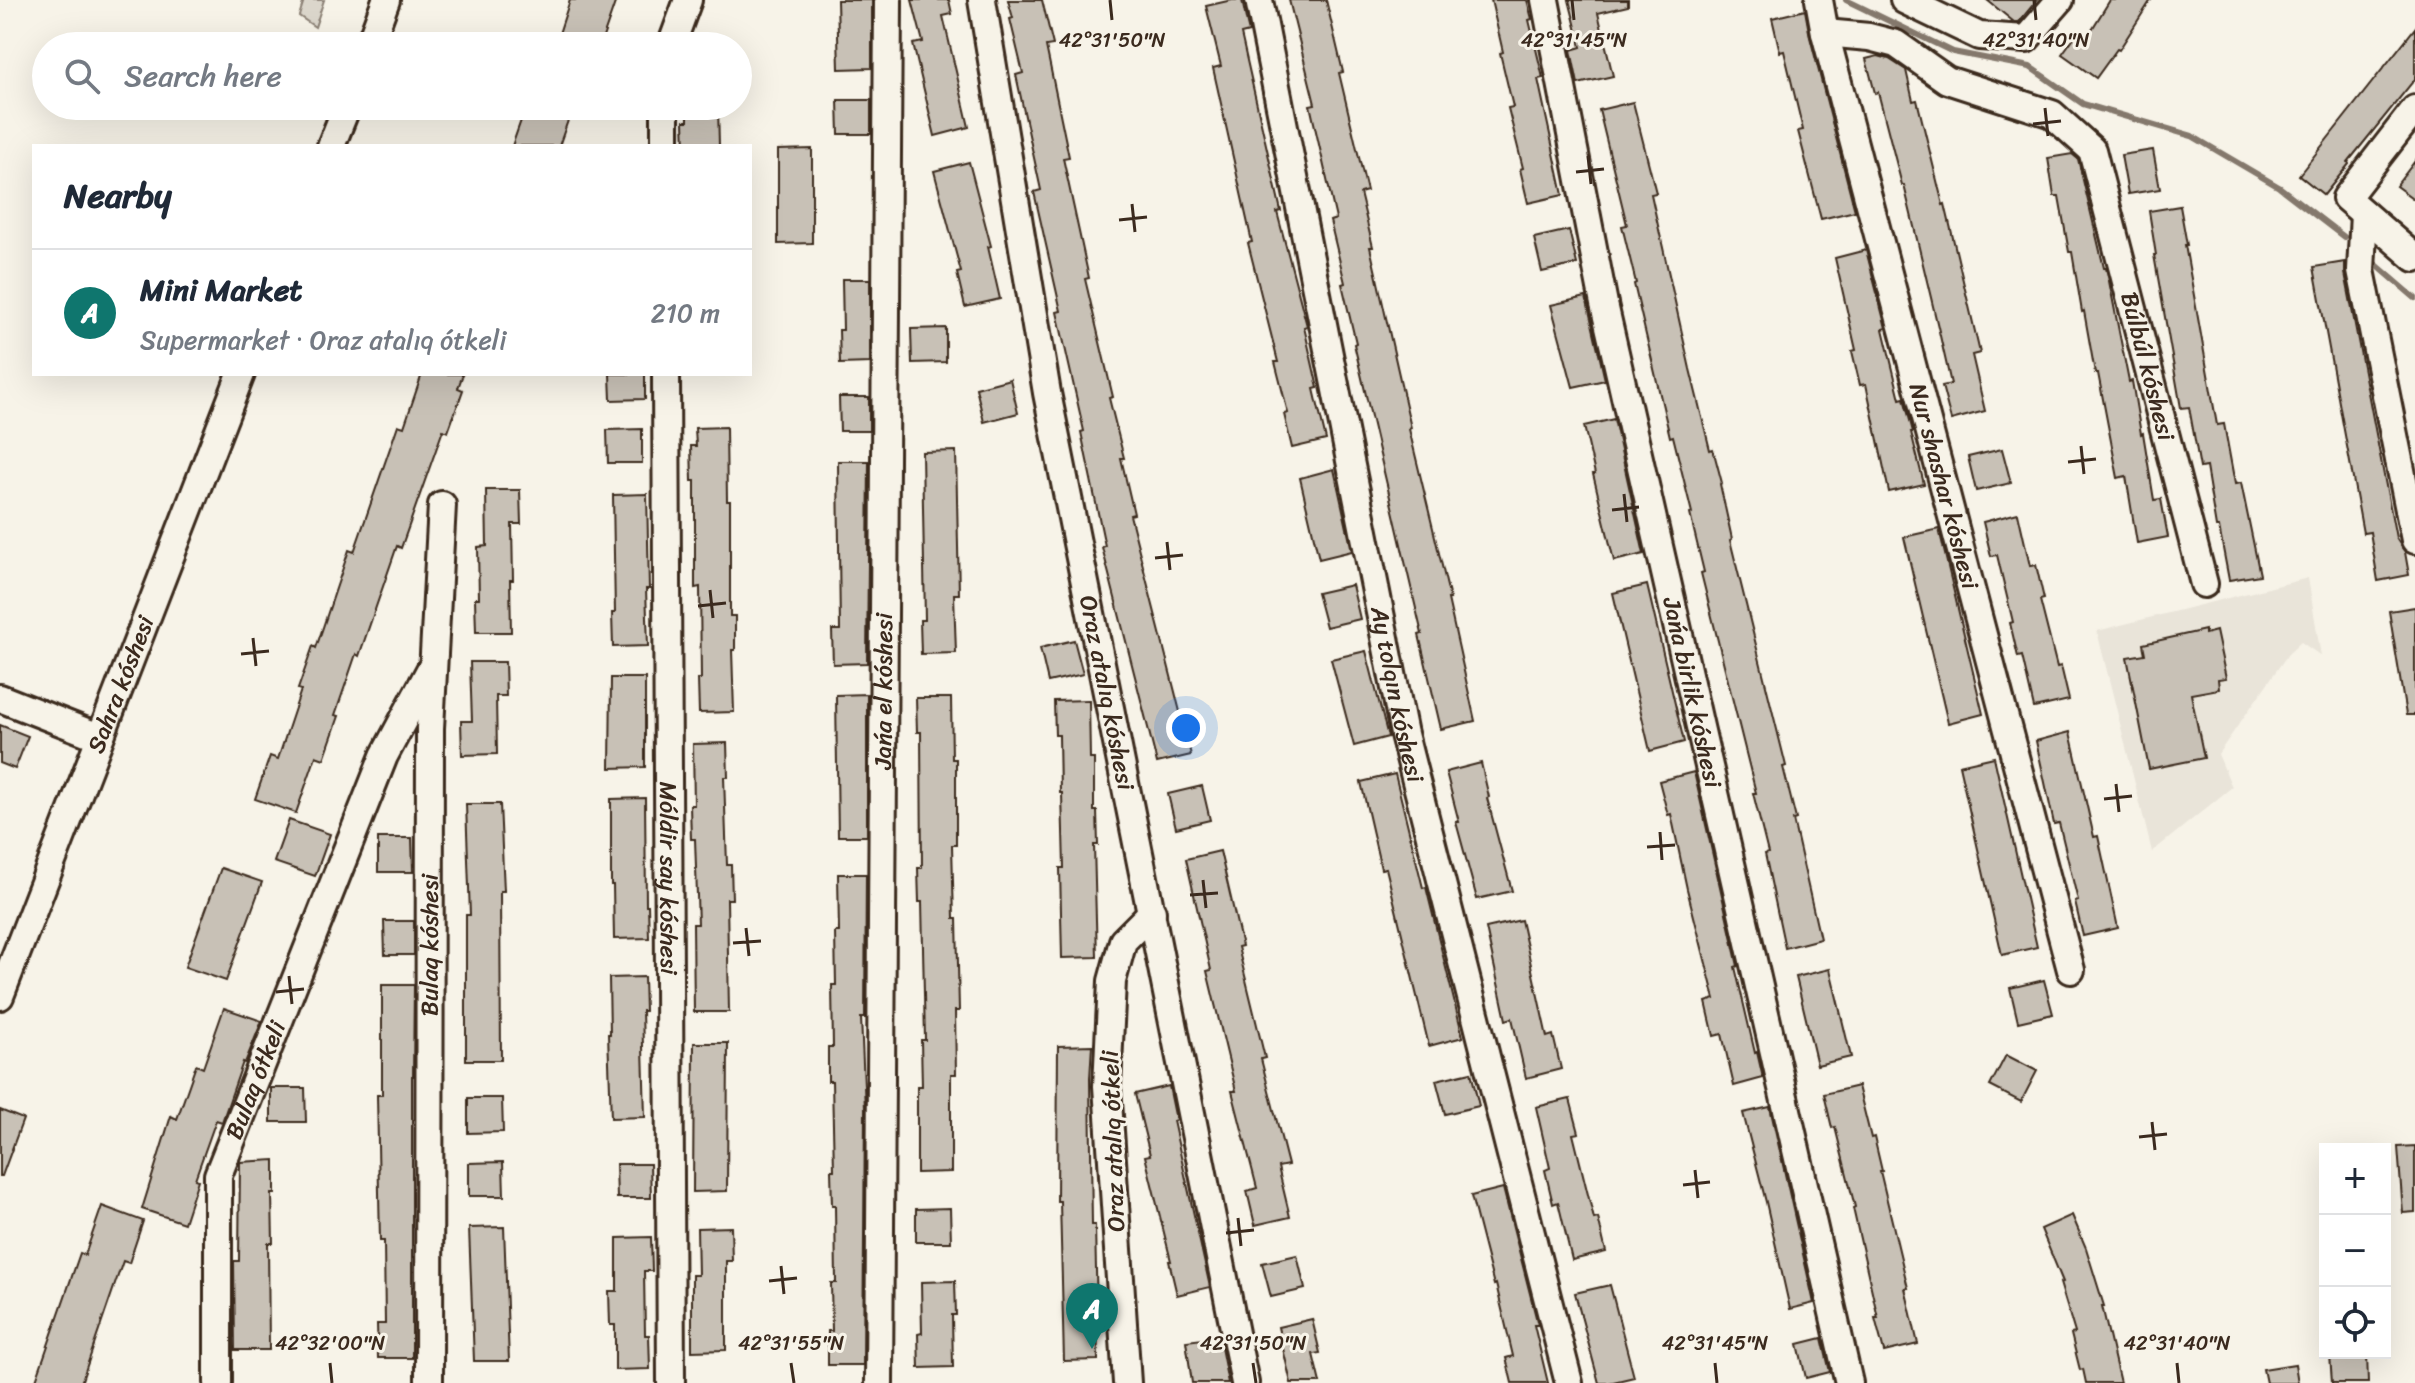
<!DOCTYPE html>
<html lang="en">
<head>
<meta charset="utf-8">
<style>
	:root { --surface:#fff; --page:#f6f6f7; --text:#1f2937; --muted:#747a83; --line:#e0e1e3; --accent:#0f766e }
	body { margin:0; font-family:Sriracha,sans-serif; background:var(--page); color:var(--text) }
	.controls { position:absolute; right:24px; bottom:24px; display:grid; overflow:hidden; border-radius:0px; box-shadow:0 8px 32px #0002 }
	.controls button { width:72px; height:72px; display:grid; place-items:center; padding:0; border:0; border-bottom:2px solid var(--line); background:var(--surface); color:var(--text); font:40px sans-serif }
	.you { position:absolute; left:1186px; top:728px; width:28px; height:28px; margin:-20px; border:6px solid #fff; border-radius:50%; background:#1a73e8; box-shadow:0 0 0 12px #1a73e833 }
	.badge { display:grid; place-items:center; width:52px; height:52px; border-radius:50%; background:var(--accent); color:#fff; font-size:26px; font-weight:700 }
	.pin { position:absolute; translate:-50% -66px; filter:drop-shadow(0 2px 4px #0008) }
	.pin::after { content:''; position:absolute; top:42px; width:28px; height:24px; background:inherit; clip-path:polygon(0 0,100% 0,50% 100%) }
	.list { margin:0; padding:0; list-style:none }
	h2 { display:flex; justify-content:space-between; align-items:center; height:104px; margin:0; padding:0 32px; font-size:34px }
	h2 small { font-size:26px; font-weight:400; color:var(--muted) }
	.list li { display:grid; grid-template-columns:52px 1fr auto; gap:24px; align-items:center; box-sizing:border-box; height:128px; padding:0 32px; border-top:2px solid var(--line) }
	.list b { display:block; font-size:30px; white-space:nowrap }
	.list p { margin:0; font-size:26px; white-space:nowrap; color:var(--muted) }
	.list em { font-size:26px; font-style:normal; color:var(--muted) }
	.icon { flex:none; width:44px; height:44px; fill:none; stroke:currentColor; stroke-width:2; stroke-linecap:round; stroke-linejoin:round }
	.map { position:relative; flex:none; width:2415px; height:1383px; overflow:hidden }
	.search { position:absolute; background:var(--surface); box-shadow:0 8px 32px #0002; left:32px; top:32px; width:720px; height:88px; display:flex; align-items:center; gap:20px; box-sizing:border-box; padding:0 28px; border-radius:44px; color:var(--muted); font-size:30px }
	.panel { position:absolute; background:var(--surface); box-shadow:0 8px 32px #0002; left:32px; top:144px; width:720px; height:232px; border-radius:0px }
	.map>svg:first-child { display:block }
	.built { fill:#e9e4d9 }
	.green { fill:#dbd6cb; stroke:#8b8074; stroke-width:2 }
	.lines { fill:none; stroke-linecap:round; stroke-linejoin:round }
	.stream { stroke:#84786c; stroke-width:6 }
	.building { fill:#c8c1b6; stroke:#3b2a1e; stroke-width:2 }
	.minor-casing { stroke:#3b2a1e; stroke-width:32 }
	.minor { stroke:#f7f3e8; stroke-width:26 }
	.ticks { fill:none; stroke:#3b2a1e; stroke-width:3 }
	.labels { text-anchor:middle; stroke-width:6; stroke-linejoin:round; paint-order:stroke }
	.street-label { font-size:24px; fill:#3b2a1e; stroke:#f7f3e8 }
	.ticks-label { font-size:20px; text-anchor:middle; fill:#3b2a1e; stroke:#f7f3e8; stroke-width:6; stroke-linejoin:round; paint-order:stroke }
</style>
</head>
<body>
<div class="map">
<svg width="2415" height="1383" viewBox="0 0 2415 1383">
	<rect width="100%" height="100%" fill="#f7f3e8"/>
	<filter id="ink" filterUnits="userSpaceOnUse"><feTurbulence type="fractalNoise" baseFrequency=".0125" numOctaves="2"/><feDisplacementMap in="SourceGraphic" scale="16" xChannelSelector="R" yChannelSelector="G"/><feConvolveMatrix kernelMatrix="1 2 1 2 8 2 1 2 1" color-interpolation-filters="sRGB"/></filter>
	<g filter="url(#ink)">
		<path class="built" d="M2308,578L2321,656L2301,642L2288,654L2218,754L2232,787L2152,852L2097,631Z"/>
		<path class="green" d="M304,0H324L315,27L299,16Z"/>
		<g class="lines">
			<g class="stream">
				<path d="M1846,0L1953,52L2030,67L2083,104L2192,136L2279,187L2344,237"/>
				<path d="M2372,261L2415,298"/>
			</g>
		</g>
		<g class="building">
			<path d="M570,0H616L600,46H555Z"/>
			<path d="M837,0H872V68L839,69Z"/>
			<path d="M912,0H949L952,14L943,16L969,127L935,136L913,44L923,42Z"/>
			<path d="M1008,0H1042L1053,45L1046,46L1069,157L1063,158L1089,278L1085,279L1113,397L1109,398L1124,458H1121L1134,514L1130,515L1191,755L1157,763L1102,547L1105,546L1081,432L1084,431L1057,312L1061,311L1034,192L1041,190L1016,75L1023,73L1010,19L1013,18Z"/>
			<path d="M1232,0H1242L1247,24L1249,32L1241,34L1281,211L1277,212L1307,326L1304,327L1318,388L1314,389L1326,440L1292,448L1284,414L1288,413L1275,362H1278L1248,243L1252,242L1213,68L1221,66L1206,6Z"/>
			<path d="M1289,0H1326L1343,72L1339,73L1367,191L1360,193L1373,247H1370L1411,428L1409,429L1450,599H1448L1475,721L1441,729L1419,635L1422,634L1354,344L1356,343L1342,284L1345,283L1330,221L1336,219L1310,105L1315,104Z"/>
			<path d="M1491,0H1527L1532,19L1529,20L1543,78L1538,79L1563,195L1528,203L1520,169L1523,168L1508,108L1513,107L1500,53L1503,52Z"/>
			<path d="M1569,0H1628V6L1598,13L1613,76L1578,84L1571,50L1581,47Z"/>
			<path d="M1987,0H2037L2019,22H2014Z"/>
			<path d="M2110,0H2151L2119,50L2117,49L2096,78L2062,54L2075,36L2084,42Z"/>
			<path d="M1805,10L1810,37L1855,211L1821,219L1798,131L1803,130L1784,51L1780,52L1772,18Z"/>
			<path d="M2415,28V79L2348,162L2349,164L2324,195L2299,175Z"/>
			<path d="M1878,56L1889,59L1906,70L1913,101L1917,100L1943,205L1945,204L1980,353L1972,355L1985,411L1951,420L1942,386L1951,384L1938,327L1904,185H1902L1878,92L1875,93L1866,59Z"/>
			<path d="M838,100H871V134H839Z"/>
			<path d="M1633,102L1656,193L1651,194L1690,369L1710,450L1713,449L1722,483L1720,484L1732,539L1730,540L1786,766L1783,767L1796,819L1793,820L1820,939L1785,948L1765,854L1768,853L1753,793H1756L1701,573L1704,572L1690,514L1692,513L1673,436L1670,437L1634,284L1636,283L1622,226L1627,225L1599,110Z"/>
			<path d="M526,106H573L559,146H512Z"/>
			<path d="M688,106H718L719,146H685L684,121H688Z"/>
			<path d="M812,149V243L778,244V150Z"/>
			<path d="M2153,150L2160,189L2128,194L2121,155Z"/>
			<path d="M2072,154L2078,159L2104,268H2106L2109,281L2129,382L2132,381L2141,434L2143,433L2154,500L2161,499L2168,537L2137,543L2126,476L2118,478L2098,373H2095L2084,311L2082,312L2072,252H2069L2059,196H2054L2048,158Z"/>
			<path d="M2415,161V200L2396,186Z"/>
			<path d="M969,162L991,246L988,247L1000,299L965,307L957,273L961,272L934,171Z"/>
			<path d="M2180,206L2187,245H2185L2217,425L2224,424L2235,484L2241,483L2260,575L2229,580L2219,527H2216L2206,467L2200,468L2189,407L2181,408L2154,255H2156L2149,211Z"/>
			<path d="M1569,230L1577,264L1542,272L1534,238Z"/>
			<path d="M1866,250L1886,328L1883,329L1900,399L1904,398L1913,432H1911L1924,484L1889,492L1866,384L1860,385L1852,351L1856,350L1835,258Z"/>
			<path d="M2345,262V273L2396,538L2405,552L2409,575L2378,581L2370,532L2363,533L2314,267Z"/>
			<path d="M842,279H870V363L840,364L839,330H843Z"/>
			<path d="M1586,297L1605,380L1573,387L1551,305Z"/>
			<path d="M946,328V362L912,363L911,329Z"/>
			<path d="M422,374H463L458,388L463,390L448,432L443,430L401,548L397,546L359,656L356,654L335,715L339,716L324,759L316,756L296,813L255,799L270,756L278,759L301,690L298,689L313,646L316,648L349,550L354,552L398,425L404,427Z"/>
			<path d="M610,374H645V399L611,400Z"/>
			<path d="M1010,379L1018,413L984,422L976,388Z"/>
			<path d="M839,397H869V431H840Z"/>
			<path d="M1614,419L1644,554L1614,561L1593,474H1595L1584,426Z"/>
			<path d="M726,427L727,501H730V616H735V650H732L734,712L699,713L698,679H701L700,587L695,588V481H692L691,446H696L695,428Z"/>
			<path d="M642,429V463H608L607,430Z"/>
			<path d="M2002,449L2011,483L1976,491L1968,457Z"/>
			<path d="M956,451L959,594H954L956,653L921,654L920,620H925L922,452Z"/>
			<path d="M838,461H869L867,663L833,664L832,630H840Z"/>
			<path d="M1334,469L1352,551L1319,559L1300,478Z"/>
			<path d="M486,490H520L521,524H512L513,580H510L511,632H476L475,598H479L478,547L487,546Z"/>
			<path d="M647,494L649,589H646L648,646L613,647L612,613H615L613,495Z"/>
			<path d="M2018,513L2030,566L2036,565L2044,599L2040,600L2057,667L2061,666L2069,700L2034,708L2022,656L2018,657L2010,623L2013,622L1997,555L1991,556L1983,522Z"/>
			<path d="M1939,529L1983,714L1948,723L1904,537Z"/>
			<path d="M1352,585L1360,619L1326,627L1317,593Z"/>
			<path d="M1647,585L1684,742L1650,751L1613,593Z"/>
			<path d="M2415,607V715H2406L2389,611Z"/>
			<path d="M2205,630V634L2216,631L2226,678L2218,679L2219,689L2191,694L2204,758L2149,769L2127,657L2145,654L2143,644Z"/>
			<path d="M1074,640L1083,674L1048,682L1040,648Z"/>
			<path d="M1366,651L1388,737L1354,746L1331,659Z"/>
			<path d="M470,662H505L506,696H496L497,754L462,755L461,721H472Z"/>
			<path d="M611,678H645V767L610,768Z"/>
			<path d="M867,694V836H838L836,695Z"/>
			<path d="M916,698H951L952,759H956V845H952L954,918H957L959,1011H955L956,1074H951V1172L917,1173V1086H922L921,1040H925L922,902H919L918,868H922L921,732H917Z"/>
			<path d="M1089,700L1090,759H1094V811H1097L1098,845H1094L1097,957L1062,958L1060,868H1064L1062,793H1060L1059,735H1055L1054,701Z"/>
			<path d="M0,725L28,736L15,769L0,763Z"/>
			<path d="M2070,732L2094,837L2098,836L2118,928L2083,936L2075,902L2078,901L2059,823L2054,824L2036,741Z"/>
			<path d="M727,743L728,777H724L727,865H731L732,899H727L729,1012H694L693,924H698L695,839H691L690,805H694L693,744Z"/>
			<path d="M1994,757L2037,947L2002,955L1959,765Z"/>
			<path d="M1481,763L1489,797L1487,798L1512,891L1477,899L1456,822H1459L1446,772Z"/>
			<path d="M1694,772L1738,966L1735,967L1755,1053L1757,1052L1763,1078L1734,1086L1722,1034L1714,1036L1706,1002L1715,999L1687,889L1671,814L1668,815L1659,781Z"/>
			<path d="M1395,774L1423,888L1426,887L1463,1037L1429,1046L1386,868L1381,869L1361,782Z"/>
			<path d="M1202,786L1210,820L1176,828L1168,794Z"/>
			<path d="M645,798L646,905H648L649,938L614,939L613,885H611V799Z"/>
			<path d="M466,804H500L504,891H500L501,1060H466V915H470Z"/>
			<path d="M289,820L330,834L315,876L274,862Z"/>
			<path d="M378,838H412L413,872H378Z"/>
			<path d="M1220,851L1242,946L1238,947L1265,1058L1261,1059L1288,1165L1278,1167L1290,1217L1255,1225L1247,1191L1257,1188L1232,1091H1236L1207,971L1211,970L1186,859Z"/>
			<path d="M221,868L262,882L226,981L185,967Z"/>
			<path d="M838,874H866L865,1018H861L865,1109L863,1365H828V1331H832L831,1283H836L835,1205H832L831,1170H834L832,1081H828V1047H833L832,985H836L835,932H839Z"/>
			<path d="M1521,920L1547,1037L1553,1035L1561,1069L1526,1078L1512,1018L1506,1020L1486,928Z"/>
			<path d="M384,921H414V955H385Z"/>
			<path d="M1830,969L1851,1057L1817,1065L1796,977Z"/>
			<path d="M644,977L645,1011H642L645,1117L611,1118L608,1034H610L609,978Z"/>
			<path d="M2044,980L2053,1014L2018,1022L2010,988Z"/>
			<path d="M382,985H414L413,1076H412V1358H378L377,1324H385L384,1241H380L377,1095H382Z"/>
			<path d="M224,1008L262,1021L245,1063L243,1062L222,1122L216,1120L195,1179L198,1180L184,1223L142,1209L171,1116L177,1119L196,1065L203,1068Z"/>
			<path d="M694,1043H728L727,1191L693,1192Z"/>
			<path d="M1092,1045L1090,1079L1092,1225H1095L1098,1360L1064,1361L1060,1201H1057L1058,1046Z"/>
			<path d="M2006,1055L2037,1071L2021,1102L1990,1086Z"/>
			<path d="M1471,1072L1479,1106L1445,1114L1436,1080Z"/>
			<path d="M1169,1086L1176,1120L1173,1121L1210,1287L1177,1295L1169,1261H1171L1145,1156L1150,1155L1135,1094Z"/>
			<path d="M1858,1086L1871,1138L1874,1137L1882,1171H1880L1908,1288H1905L1918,1344L1884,1352L1875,1318H1878L1853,1208L1855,1207L1835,1127L1832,1128L1824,1094Z"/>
			<path d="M271,1088H305L306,1122H271Z"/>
			<path d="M468,1098H502L503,1132L468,1133Z"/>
			<path d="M1570,1099L1579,1133L1573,1134L1594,1219L1598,1218L1606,1252L1572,1260L1558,1202L1553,1204L1545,1170L1550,1168L1536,1107Z"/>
			<path d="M1770,1107L1814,1303L1790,1309L1766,1202L1743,1113Z"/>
			<path d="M0,1110L23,1119L2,1176H0Z"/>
			<path d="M2415,1146V1212L2403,1213L2398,1147Z"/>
			<path d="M275,1160V1194H272L273,1243H268L269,1350H235L234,1261H239L240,1162Z"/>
			<path d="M503,1162L504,1196H469V1163Z"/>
			<path d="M616,1164H650L651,1198H617Z"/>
			<path d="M1503,1188L1538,1325H1534L1548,1383H1512L1506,1358L1513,1356L1496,1284L1494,1285L1471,1196Z"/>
			<path d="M102,1206L143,1221L129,1263L123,1261L81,1383H35L80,1253L85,1255Z"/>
			<path d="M950,1208L951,1242H916V1209Z"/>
			<path d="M2072,1215L2086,1248L2104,1306H2102L2120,1383H2086L2083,1369L2080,1370L2071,1334L2075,1333L2060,1283L2063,1282L2041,1229Z"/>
			<path d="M504,1227L509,1361H474L469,1228Z"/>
			<path d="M731,1227L732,1261H726V1350L692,1351V1275H698L697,1228Z"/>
			<path d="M651,1237L652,1271H644L645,1335H649L650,1369L615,1370V1325H610L609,1291H617V1238Z"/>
			<path d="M1297,1255L1305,1289L1271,1297L1262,1263Z"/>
			<path d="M955,1281L956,1315H952L953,1367L919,1368L918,1334L922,1333L921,1282Z"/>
			<path d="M1610,1285L1634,1377L1609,1383H1599L1575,1293Z"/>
			<path d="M1312,1319L1320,1353L1313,1354L1320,1383H1291L1278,1327Z"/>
			<path d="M1219,1337L1228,1383H1192L1186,1341Z"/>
			<path d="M1822,1338L1830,1372L1806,1378L1798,1344Z"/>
			<path d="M2367,1353L2368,1383H2332L2330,1355Z"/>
			<path d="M2295,1364L2298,1383H2266L2263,1369Z"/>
		</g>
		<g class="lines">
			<defs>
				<g id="minor">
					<path id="s1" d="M982,0L1047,393L1245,1383"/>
					<path id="s2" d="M1259,0L1404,734L1569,1383"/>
					<path id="s3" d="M1545,0L1604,304L1849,1383"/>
					<path id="s4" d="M1819,0L1825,33L2071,970"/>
					<path d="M1904,0L1979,36L2026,39L2060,0"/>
					<path id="s5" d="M1825,33L1869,37L1896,44L1947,80L2052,114L2092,150L2204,584"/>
					<path d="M369,46L386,0"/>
					<path d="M671,46L688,0"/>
					<path d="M665,106V146"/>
					<path d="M2415,109L2346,198L2415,258"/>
					<path d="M331,146L347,106"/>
					<path d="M2364,214L2361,270L2415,540"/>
					<path id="s6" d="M666,374L671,1383"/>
					<path d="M0,698L99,737"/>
					<path id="s7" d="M0,996L241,374"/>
					<path id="s8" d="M218,1383V1175L384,756L430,670"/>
					<path id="s9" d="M429,1383L430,728L442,505"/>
					<path id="s10" d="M879,1383L888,0"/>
					<path d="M1127,1383L1107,1086L1112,981L1123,941L1152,912"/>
				</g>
			</defs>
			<use href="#minor" class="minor-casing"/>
			<use href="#minor" class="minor"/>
		</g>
	</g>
	<path class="ticks" d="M1110,0L1112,20M1572,0L1574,20M2034,0L2036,20M2045,108L2048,136M2033,124L2061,121M1588,156L1591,184M1576,172L1604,169M1132,204L1135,232M1119,220L1147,217M2081,446L2084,474M2068,462L2096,459M1624,494L1627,522M1612,510L1639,507M1167,542L1170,570M1155,558L1183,555M710,590L713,618M698,606L726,603M253,638L256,666M241,654L269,651M2116,784L2119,812M2104,799L2132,796M1660,832L1662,860M1647,847L1675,845M1203,880L1206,908M1190,895L1218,893M746,928L749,956M733,943L761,941M289,976L292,1004M276,992L304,989M2152,1122L2155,1150M2139,1137L2167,1134M1695,1170L1698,1198M1683,1185L1710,1182M1238,1218L1241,1246M1226,1233L1254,1230M781,1266L784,1294M769,1281L797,1278M330,1363L332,1383M791,1363L794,1383M1253,1363L1256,1383M1715,1363L1717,1383M2177,1363L2179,1383"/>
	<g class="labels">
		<g class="street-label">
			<text dy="8" stroke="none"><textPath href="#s5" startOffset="522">Búlbúl kóshesi</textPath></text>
			<text dy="8" stroke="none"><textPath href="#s4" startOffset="502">Nur shashar kóshesi</textPath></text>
			<text dy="8" stroke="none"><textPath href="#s7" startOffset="334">Sahra kóshesi</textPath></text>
			<text dy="8" stroke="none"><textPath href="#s10" startOffset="692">Jańa el kóshesi</textPath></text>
			<text dy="8" stroke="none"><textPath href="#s1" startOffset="704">Oraz atalıq kóshesi</textPath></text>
			<text dy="8" stroke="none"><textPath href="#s3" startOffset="708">Jańa birlik kóshesi</textPath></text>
			<text dy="8" stroke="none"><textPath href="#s2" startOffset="708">Ay tolqın kóshesi</textPath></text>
			<text dy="8" stroke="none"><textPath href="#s6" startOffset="504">Móldir say kóshesi</textPath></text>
			<text dy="8" stroke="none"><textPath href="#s9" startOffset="438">Bulaq kóshesi</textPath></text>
			<text dy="8" stroke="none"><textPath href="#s8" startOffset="310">Bulaq ótkeli</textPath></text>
			<text transform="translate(1113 1141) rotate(-92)" y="8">Oraz atalıq ótkeli</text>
		</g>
	</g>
	<g class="ticks-label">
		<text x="1112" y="47">42°31'50"N</text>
		<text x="1574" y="47">42°31'45"N</text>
		<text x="2036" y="47">42°31'40"N</text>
		<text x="330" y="1350">42°32'00"N</text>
		<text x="791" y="1350">42°31'55"N</text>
		<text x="1253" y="1350">42°31'50"N</text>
		<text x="1715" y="1350">42°31'45"N</text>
		<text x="2177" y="1350">42°31'40"N</text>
	</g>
</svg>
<div class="controls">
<button>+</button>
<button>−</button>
<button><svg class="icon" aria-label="locate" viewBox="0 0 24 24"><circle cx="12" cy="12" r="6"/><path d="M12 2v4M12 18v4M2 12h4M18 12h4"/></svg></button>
</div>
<div class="you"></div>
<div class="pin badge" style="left:1092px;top:1349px">A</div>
<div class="search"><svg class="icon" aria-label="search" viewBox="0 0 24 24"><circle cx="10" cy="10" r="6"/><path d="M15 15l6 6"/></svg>Search here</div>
<section class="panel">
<h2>Nearby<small></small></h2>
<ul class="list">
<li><span class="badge">A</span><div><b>Mini Market</b><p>Supermarket · Oraz atalıq ótkeli</p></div><em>210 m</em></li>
</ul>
</section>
</div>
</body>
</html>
